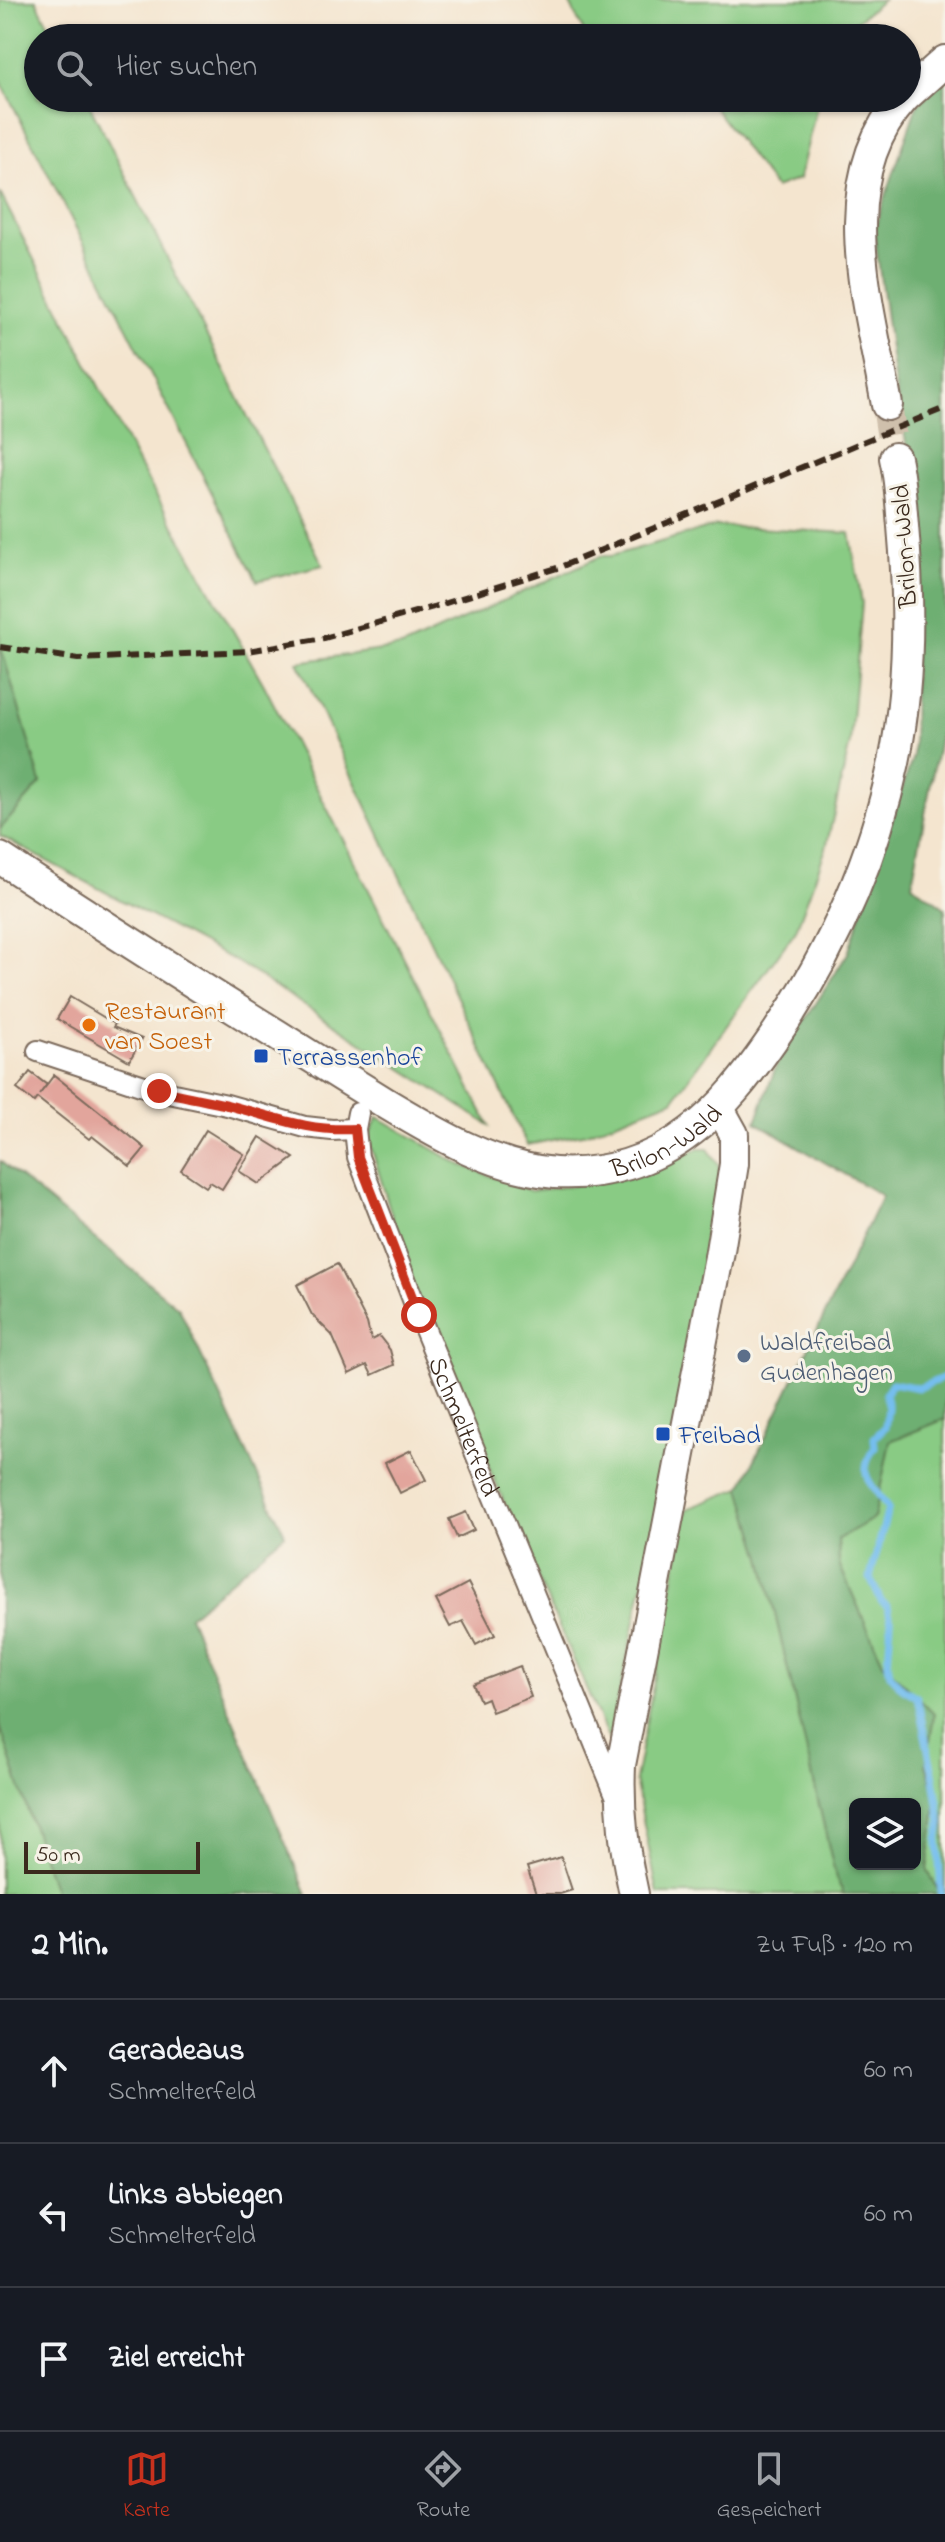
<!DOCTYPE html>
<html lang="de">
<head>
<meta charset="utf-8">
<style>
	:root { --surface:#171b24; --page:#242831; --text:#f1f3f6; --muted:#9ea1a6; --line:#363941; --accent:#c8321e }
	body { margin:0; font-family:"Indie Flower",sans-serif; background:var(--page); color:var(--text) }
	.controls { position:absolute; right:24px; bottom:24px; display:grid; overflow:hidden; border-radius:12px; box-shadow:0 2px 6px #0004 }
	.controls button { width:72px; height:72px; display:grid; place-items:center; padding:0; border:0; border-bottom:2px solid var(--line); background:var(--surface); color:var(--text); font:40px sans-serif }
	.scale { position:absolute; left:24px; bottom:20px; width:176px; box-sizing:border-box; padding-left:8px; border:4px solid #3b2a1e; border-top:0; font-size:22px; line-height:28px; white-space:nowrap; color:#3b2a1e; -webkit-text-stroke:6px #f7f3e8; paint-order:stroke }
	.stop { position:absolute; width:24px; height:24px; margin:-18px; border:6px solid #c8321e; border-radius:50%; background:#fff }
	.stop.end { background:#c8321e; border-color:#fff; box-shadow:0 2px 8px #0008 }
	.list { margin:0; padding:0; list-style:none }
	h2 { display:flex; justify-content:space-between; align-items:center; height:104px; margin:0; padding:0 32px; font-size:34px }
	h2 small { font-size:26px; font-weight:400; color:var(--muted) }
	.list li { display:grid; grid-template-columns:52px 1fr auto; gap:24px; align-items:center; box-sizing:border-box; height:144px; padding:0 32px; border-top:2px solid var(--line) }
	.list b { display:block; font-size:30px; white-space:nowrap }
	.list p { margin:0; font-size:26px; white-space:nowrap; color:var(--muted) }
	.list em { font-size:26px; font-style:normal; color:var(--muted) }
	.icon { flex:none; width:44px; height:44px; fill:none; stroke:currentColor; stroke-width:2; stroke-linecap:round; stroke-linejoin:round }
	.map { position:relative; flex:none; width:945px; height:1894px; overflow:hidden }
	.search { position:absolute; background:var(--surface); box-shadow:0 2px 6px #0004; left:24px; right:24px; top:24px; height:88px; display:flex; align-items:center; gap:20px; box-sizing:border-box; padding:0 28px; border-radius:44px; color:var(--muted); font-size:30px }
	.sheet { height:536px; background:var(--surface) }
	nav { display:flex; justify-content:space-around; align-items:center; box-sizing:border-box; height:112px; border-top:2px solid var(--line); background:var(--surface); font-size:22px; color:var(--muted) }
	nav a { display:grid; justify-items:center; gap:4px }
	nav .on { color:var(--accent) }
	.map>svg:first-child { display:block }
	.green { fill:#89cb84; stroke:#627a51; stroke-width:2 }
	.forest { fill:#6eaf72; stroke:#546c48; stroke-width:2; fill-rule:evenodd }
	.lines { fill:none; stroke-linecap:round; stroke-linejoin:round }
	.stream { stroke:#75beee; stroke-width:7 }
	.building { fill:#e2a59c }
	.primary-tunnel { stroke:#cfc0ac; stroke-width:30; stroke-dasharray:30 15; stroke-linecap:butt }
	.street-casing { stroke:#7c6b5c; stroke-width:24 }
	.secondary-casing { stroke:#7c6b5c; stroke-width:32 }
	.primary-casing { stroke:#7c6b5c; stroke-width:34 }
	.street { stroke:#fff; stroke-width:20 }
	.secondary { stroke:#fff; stroke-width:28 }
	.primary { stroke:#fff; stroke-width:30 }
	.rail { stroke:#3b2a1e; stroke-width:6; stroke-dasharray:12 6; stroke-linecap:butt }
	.route { stroke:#c8321e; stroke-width:10 }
	.food-dot { fill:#e8710a; stroke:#f7f3e8; stroke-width:3 }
	.transit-dot { fill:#1a4fb4; stroke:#f7f3e8; stroke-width:3 }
	.service-dot { fill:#5c6f8a; stroke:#f7f3e8; stroke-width:3 }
	.labels { text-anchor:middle; stroke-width:6; stroke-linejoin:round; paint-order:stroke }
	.street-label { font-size:26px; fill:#3b2a1e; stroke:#f7f3e8 }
	.food-label { font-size:26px; fill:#c56008; stroke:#f7f3e8; text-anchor:start }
	.transit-label { font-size:26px; fill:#164399; stroke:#f7f3e8; text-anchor:start }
	.service-label { font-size:26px; fill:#4e5e75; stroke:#f7f3e8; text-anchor:start }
</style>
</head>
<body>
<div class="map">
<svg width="945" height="1894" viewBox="0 0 945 1894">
	<rect width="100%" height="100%" fill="#f7f3e8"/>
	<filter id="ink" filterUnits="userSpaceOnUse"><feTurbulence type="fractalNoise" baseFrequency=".0125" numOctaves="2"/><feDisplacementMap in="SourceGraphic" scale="16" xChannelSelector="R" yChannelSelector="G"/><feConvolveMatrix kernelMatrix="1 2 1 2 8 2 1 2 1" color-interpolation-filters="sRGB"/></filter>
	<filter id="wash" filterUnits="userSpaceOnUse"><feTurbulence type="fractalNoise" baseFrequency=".006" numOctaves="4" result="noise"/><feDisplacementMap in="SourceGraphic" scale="32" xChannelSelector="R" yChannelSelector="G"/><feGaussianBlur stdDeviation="1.8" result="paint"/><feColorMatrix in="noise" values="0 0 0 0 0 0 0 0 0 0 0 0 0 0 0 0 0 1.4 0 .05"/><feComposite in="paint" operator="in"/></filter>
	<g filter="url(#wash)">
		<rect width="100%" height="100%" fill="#f4e5cf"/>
		<g class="green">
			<path d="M0,0H36L55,38H38V98H86L323,565L257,581L0,80Z"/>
			<path d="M568,0H883L835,38H587Z"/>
			<path d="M707,98H819L799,179L775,188Z"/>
			<path d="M0,193L139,465L264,685L489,1125L237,962L0,836V829L41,783L0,644Z"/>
			<path d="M716,526L850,533L862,603L850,743L826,848L796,930L673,1100L587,1133L527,1145L298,662L402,647L601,556H611Z"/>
			<path d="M378,1117L459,1164L531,1191L628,1178L698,1149H708L718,1163L722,1180L658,1515L609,1740L423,1318L368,1137Z"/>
			<path d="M945,1419V1894H940L927,1869L937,1798L926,1765L934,1714L883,1663L839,1564L838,1539L874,1518L890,1441Z"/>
			<path d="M741,1488L762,1557L836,1878L844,1894H658L635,1780L687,1509Z"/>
			<path d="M0,1726L55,1894H0Z"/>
		</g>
		<g class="forest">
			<path d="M945,78V707L912,884L945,908V1419L890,1441L874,1518L838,1539L839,1564L883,1663L934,1714L926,1765L937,1798L927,1869L940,1894H844L836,1878L762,1557L741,1488L882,1196L756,1122L776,1066L848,953L913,756L916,494L895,386L874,230L917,105ZM855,1804H915V1864H855Z"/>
			<path d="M0,644L41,783L0,829Z"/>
			<path d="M0,1161L179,1308L285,1534L189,1616L307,1894H55L0,1726Z"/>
		</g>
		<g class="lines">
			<path class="stream" d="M941,1894L938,1842L941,1822L934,1778L917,1697L902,1688L890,1674L888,1663L891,1621L888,1607L881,1601L870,1578L888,1509C874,1484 854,1477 875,1447L874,1438L885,1427L888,1408L885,1394L892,1383L919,1388L945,1377"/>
		</g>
		<g id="blocks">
			<g class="building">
				<path d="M70,997L115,1024L113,1027L142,1039L129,1061L57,1019Z"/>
				<path d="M30,1072L47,1085L39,1095L54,1075L145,1148L130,1166L92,1136L89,1139L37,1098L34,1102L17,1089Z"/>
				<path d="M206,1130L244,1154L222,1189L210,1182L206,1187L181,1170Z"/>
				<path d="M260,1137L294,1158L259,1184L239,1171Z"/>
				<path d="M337,1264L367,1323L371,1340L379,1336L390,1350L394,1365L372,1375L367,1365L349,1374L332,1335L312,1315L297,1285Z"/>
				<path d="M411,1450L426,1480L400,1493L385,1463Z"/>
				<path d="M466,1512L474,1530L457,1538L449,1519Z"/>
				<path d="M468,1583L495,1635L476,1645L463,1621L450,1627L436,1600Z"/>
				<path d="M520,1666L531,1697L492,1712L487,1698L480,1701L473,1684Z"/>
				<path d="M561,1857L572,1890L560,1894H536L527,1867Z"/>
			</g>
		</g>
	</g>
	<g filter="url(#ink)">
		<use href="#blocks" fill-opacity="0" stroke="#7c6b5c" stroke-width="2"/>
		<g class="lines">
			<path class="primary-tunnel" d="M887,405L895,458"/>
			<defs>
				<g id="street">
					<path d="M38,1051L159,1091L227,1105L305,1127L332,1130L355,1129"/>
					<path id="s1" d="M358,1113L355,1129L358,1157L419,1315L616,1795"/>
				</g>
				<path id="secondary" d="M634,1894C624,1848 619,1812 621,1765L719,1257L734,1164V1134L719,1107"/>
				<g id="primary">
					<path d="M907,95L945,61"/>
					<path d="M887,405C870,307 828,182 904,98"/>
					<path id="s2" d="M0,858C91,918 184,977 277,1035C313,1058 350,1081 387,1104C439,1135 494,1168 555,1173C604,1176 653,1161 691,1131C724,1107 749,1073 772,1040C830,956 873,862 894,762C910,685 910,605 903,526C901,503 900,480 895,458"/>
				</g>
			</defs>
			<use href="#street" class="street-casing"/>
			<use href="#secondary" class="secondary-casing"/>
			<use href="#primary" class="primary-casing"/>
			<use href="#street" class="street"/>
			<use href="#secondary" class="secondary"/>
			<use href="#primary" class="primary"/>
			<path class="rail" d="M0,647L78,659L248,651L324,638L433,607L560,567L945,408"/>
		</g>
	</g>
	<g class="lines" filter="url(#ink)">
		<path class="route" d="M159,1091C182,1095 204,1100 227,1105C271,1116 308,1132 355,1129L358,1157L419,1315"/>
	</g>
	<circle class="food-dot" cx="89" cy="1025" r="8"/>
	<g class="transit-dot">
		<rect x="253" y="1048" width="16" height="16" rx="4"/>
		<rect x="655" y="1426" width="16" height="16" rx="4"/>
	</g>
	<circle class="service-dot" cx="744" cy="1356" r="8"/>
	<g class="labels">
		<g class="street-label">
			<text transform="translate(903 546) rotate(-94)" y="9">Brilon-Wald</text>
			<text dy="9" stroke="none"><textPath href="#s2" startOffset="760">Brilon-Wald</textPath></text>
			<text dy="9" stroke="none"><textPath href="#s1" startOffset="334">Schmelterfeld</textPath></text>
		</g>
		<g class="food-label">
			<text x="105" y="1019">Restaurant<tspan x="105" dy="30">van Soest</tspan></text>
		</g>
		<g class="transit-label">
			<text x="277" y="1065">Terrassenhof</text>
			<text x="679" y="1443">Freibad</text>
		</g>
		<g class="service-label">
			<text x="760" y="1350">Waldfreibad<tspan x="760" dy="30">Gudenhagen</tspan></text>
		</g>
	</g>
</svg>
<div class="controls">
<button><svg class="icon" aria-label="layers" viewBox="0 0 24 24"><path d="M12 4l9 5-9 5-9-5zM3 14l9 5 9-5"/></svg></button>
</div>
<div class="scale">50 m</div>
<div class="stop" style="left:419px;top:1315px"></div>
<div class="stop end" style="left:159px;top:1091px"></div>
<div class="search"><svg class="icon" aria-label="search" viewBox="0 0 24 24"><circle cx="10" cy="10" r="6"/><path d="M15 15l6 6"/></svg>Hier suchen</div>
</div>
<section class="sheet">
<h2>2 Min.<small>Zu Fuß · 120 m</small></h2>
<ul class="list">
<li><svg class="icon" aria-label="ahead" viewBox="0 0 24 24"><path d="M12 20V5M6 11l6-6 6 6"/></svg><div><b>Geradeaus</b><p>Schmelterfeld</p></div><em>60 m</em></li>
<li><svg class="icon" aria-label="left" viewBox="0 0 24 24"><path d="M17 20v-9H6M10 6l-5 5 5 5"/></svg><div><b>Links abbiegen</b><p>Schmelterfeld</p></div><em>60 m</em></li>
<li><svg class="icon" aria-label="arrive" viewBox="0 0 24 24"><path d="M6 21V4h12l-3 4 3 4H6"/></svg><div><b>Ziel erreicht</b></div></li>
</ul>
</section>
<nav>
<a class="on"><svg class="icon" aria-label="map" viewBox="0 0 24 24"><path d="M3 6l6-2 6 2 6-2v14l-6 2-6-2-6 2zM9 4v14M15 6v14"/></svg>Karte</a>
<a><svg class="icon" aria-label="directions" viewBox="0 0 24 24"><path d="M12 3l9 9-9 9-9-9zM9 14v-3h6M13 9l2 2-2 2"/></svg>Route</a>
<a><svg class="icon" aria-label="saved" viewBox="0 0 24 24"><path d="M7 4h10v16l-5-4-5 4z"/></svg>Gespeichert</a>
</nav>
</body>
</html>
